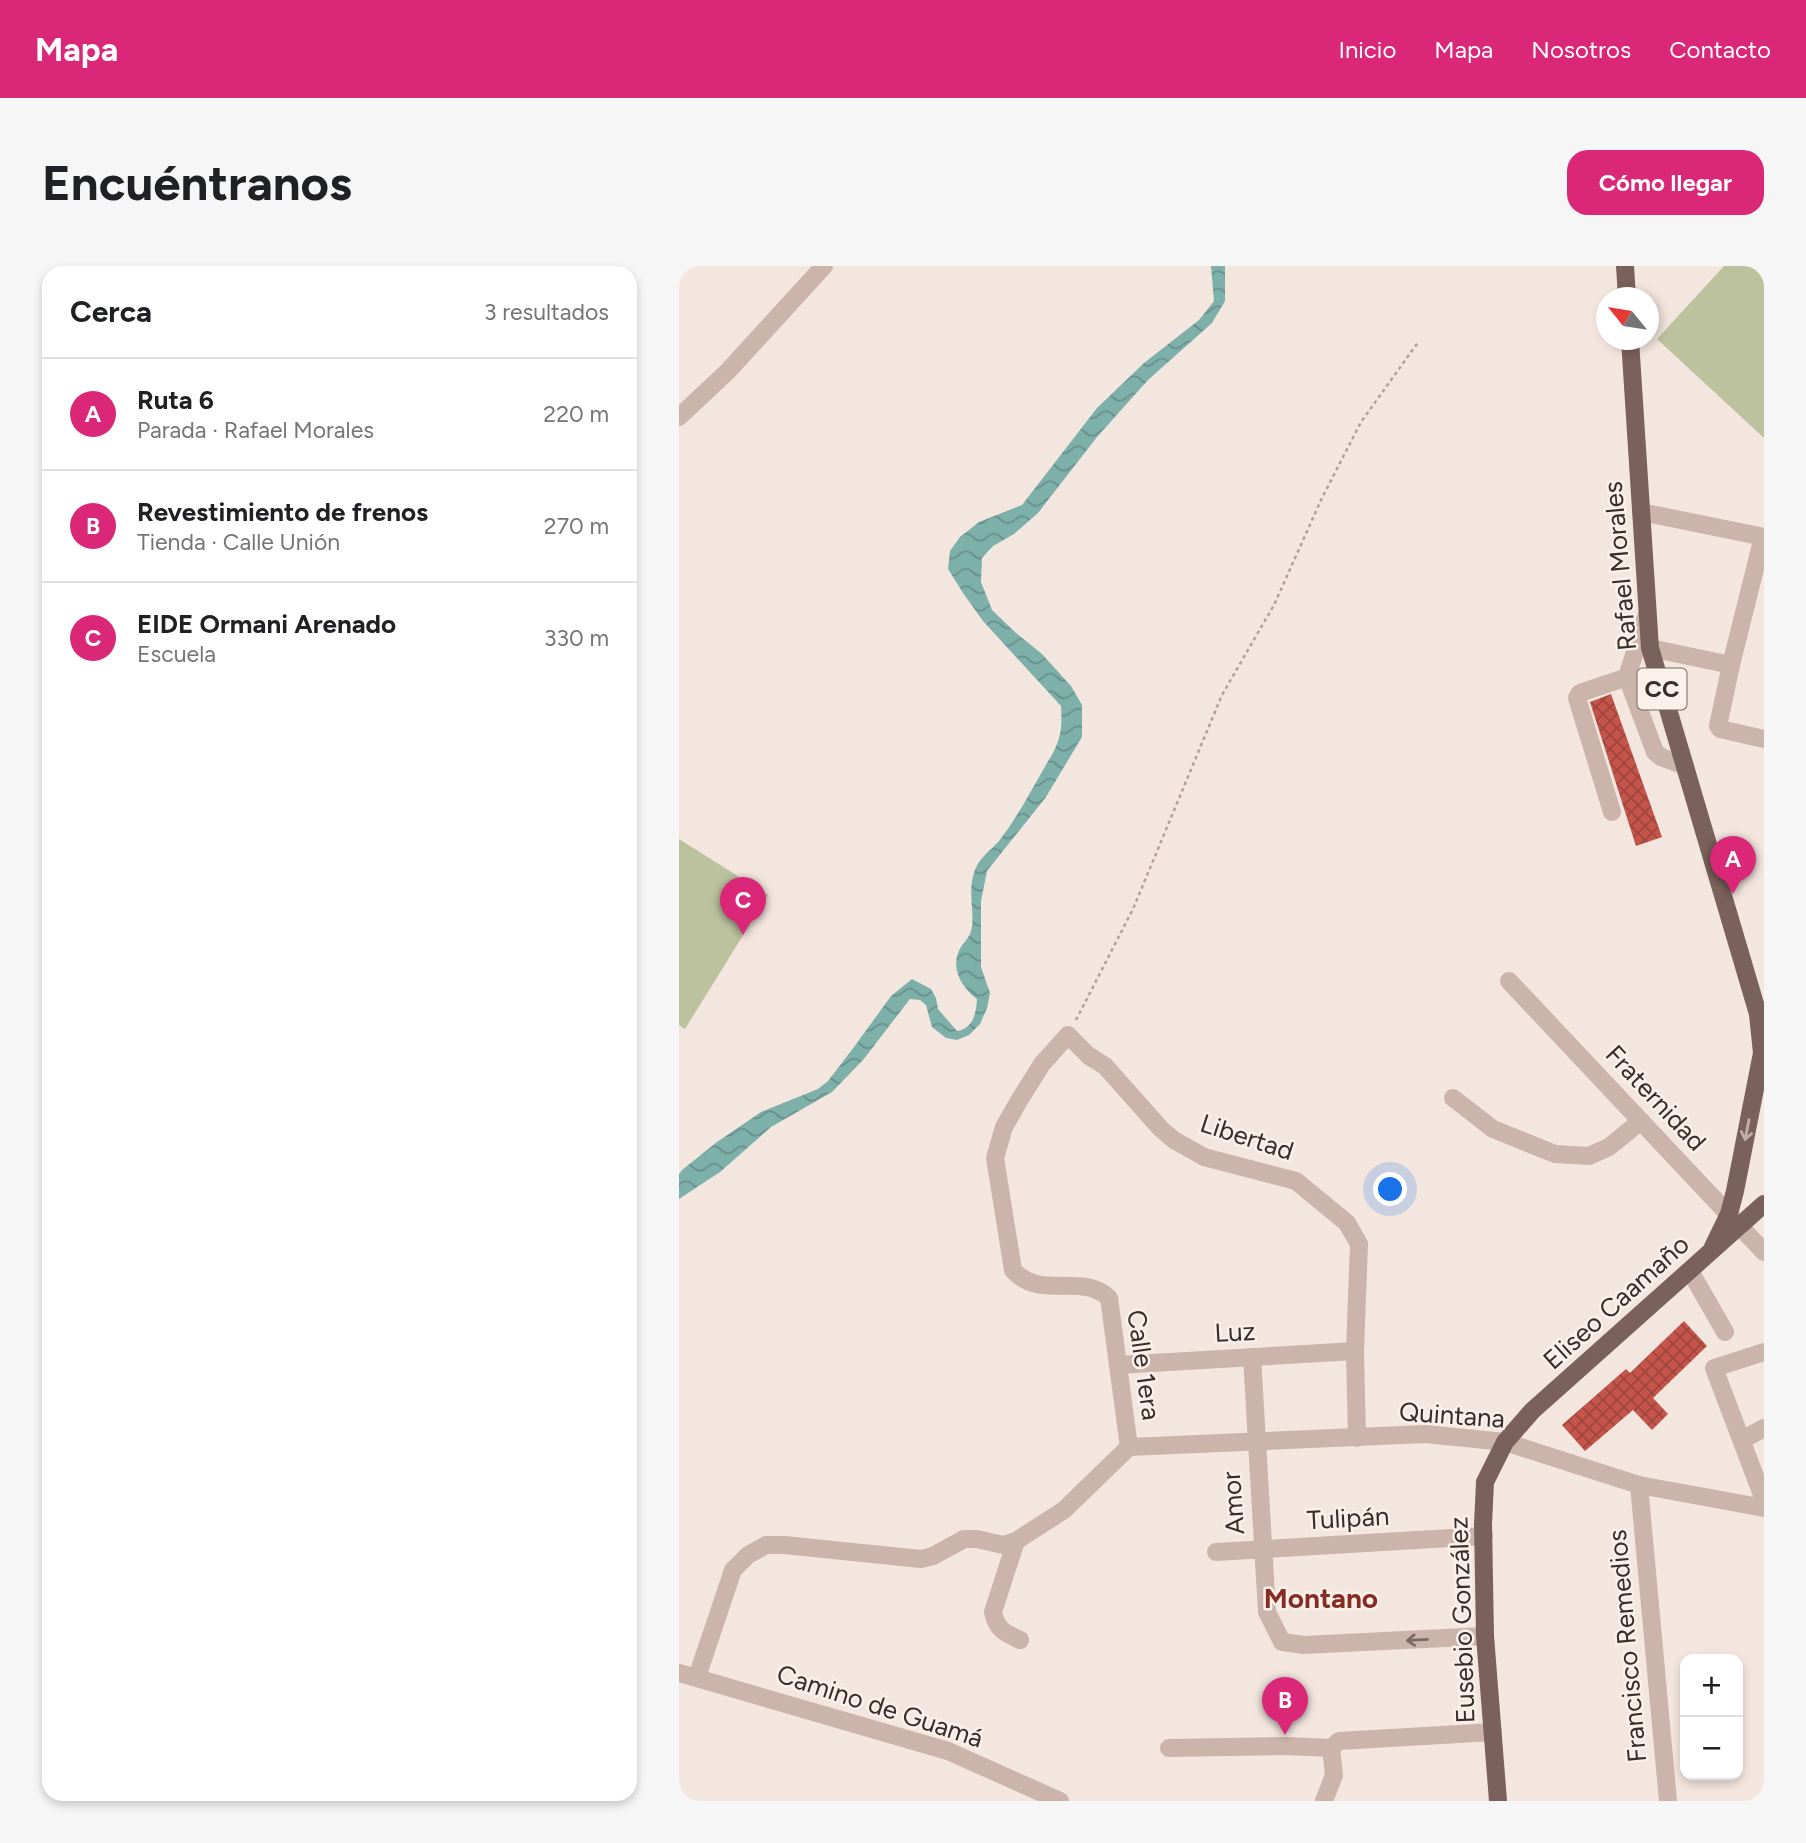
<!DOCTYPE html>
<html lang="es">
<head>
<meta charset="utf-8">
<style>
	:root { --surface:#fff; --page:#f6f6f6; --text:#202124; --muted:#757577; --line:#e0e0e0; --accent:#db2777 }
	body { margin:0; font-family:Figtree,sans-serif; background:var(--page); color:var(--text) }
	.controls { position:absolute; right:21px; bottom:21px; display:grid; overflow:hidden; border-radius:14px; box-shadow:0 4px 10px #0003 }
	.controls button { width:63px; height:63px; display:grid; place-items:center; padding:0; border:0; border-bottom:2px solid var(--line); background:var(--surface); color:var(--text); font:35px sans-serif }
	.compass { position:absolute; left:917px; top:21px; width:63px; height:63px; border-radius:50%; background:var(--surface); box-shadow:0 4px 10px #0003; rotate:300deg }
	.you { position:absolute; left:712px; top:924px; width:24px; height:24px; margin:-18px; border:5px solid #fff; border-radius:50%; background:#1a73e8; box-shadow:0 0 0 10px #1a73e833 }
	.badge { display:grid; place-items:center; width:46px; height:46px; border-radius:50%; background:var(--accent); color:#fff; font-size:23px; font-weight:700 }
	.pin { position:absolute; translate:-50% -58px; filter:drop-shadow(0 2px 4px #0008) }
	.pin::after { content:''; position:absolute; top:37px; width:24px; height:21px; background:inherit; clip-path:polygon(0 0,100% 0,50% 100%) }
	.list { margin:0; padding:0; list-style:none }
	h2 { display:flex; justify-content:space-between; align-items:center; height:91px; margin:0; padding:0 28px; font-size:30px }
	h2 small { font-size:23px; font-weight:400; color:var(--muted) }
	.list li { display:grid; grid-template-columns:46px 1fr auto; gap:21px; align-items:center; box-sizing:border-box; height:112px; padding:0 28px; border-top:2px solid var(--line) }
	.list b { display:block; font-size:26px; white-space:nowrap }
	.list p { margin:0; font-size:23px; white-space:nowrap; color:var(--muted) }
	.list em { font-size:23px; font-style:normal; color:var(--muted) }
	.map { position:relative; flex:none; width:1085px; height:1535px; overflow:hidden; border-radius:21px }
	header { display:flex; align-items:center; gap:42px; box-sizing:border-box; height:98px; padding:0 35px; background:var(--accent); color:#fff }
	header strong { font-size:33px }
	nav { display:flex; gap:38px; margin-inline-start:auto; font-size:24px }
	.intro { display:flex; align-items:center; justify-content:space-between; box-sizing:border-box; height:168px; padding:0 42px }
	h1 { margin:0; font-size:49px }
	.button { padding:18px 32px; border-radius:21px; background:var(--accent); color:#fff; font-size:24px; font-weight:700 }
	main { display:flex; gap:42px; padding:0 42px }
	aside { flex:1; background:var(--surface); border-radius:21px; box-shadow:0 4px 10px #0003 }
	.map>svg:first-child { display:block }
	.grass { fill:#bcc29e }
	.water { fill:url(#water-waves) }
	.building { fill:url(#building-cross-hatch) }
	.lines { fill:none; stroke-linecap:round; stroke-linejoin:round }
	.path { stroke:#b79e94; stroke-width:2.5; stroke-dasharray:3.5 3.5; stroke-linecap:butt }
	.minor { stroke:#cbb4aa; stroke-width:18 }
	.major { stroke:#7a615b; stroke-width:18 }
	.oneway { stroke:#c0b0aa }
	.oneway2 { stroke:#7b6964 }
	.labels { text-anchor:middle; stroke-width:5; stroke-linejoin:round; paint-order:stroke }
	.shield { fill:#faf1eb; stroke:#736764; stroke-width:2 }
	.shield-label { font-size:24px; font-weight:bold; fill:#392c2a }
	.street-label { font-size:26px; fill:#392c2a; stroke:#faf1eb }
	.neighbourhood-label { font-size:28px; font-weight:bold; fill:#872b23; stroke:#faf1eb }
</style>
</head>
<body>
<header>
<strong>Mapa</strong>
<nav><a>Inicio</a><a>Mapa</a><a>Nosotros</a><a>Contacto</a></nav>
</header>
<div class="intro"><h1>Encuéntranos</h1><a class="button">Cómo llegar</a></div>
<main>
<aside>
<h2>Cerca<small>3 resultados</small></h2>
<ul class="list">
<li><span class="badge">A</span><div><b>Ruta 6</b><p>Parada · Rafael Morales</p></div><em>220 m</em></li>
<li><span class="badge">B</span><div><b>Revestimiento de frenos</b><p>Tienda · Calle Unión</p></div><em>270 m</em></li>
<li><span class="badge">C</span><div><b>EIDE Ormani Arenado</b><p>Escuela</p></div><em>330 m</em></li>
</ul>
</aside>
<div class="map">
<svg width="1085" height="1535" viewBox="0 0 1085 1535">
	<defs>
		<pattern id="water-waves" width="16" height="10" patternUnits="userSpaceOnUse" patternTransform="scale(1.75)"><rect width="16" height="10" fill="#7eb0aa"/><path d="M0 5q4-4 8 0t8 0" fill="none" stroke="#688f8b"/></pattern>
		<pattern id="building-cross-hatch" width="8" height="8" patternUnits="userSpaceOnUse" patternTransform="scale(1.75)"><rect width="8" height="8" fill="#c5544a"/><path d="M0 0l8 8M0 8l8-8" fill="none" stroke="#a1463e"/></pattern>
	</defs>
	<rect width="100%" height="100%" fill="#f3e6df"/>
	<g class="grass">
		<path d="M1045,0H1085V172L978,73Z"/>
		<path d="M0,573L89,629L6,763L0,759Z"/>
	</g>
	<path class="water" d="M532,0H546V35L533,57L469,114L418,171L359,247L335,268L314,280L303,292L302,316L313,344L337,367L363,388L392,420L403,439V471L367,531L308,605L302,635V701L311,727L308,742L301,758L290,769L278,774L267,772L253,761L247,739L241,734L231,733L184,794L153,826L92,861L41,906L0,933V908L3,904L38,876L82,846L139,823L149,815L175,781L212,730L233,713L252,723L257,732L259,743L278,765C295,762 297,747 298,733C282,721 270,700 282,681C284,677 289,673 291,668C298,651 287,626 296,604C300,592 312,584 320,575C341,548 357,515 374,487C383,470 383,458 382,440L304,355L284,327L269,303L271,285L281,271L300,256L343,239L418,142L465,97L520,54L535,35Z"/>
	<g class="building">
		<path d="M932,428L983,571L957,580L911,436Z"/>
		<path d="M1005,1055L1028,1080L974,1132L989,1148L973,1164L954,1144L906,1185L883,1159L947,1103L951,1107Z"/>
	</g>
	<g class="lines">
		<path class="path" d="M397,754L454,643L543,429L595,339L642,234L682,156L740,75"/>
		<g class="minor">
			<path d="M0,151L49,105L145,0"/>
			<path d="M962,246L1085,271"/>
			<path d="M971,382L1052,399L1084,271"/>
			<path d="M1052,399L1039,460L1041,463L1085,473"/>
			<path d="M948,411L976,486L982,491L1006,500"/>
			<path d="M933,546L898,432L901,427L948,411L968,348"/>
			<path d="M830,715L1085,986"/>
			<path d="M774,832L814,863L876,888L910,890L930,881L962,855"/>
			<path d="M1011,1005L1046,1066"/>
			<path d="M1085,1086L1035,1102L1085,1234"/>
			<path d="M573,1091L588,1346L603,1376L625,1379L806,1370"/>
			<path d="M439,1099L676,1085"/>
			<path d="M1063,1174L1085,1162"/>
			<path d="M450,1181L430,1032C402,1006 361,1035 334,1004L316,892L325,861L341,833L363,798L389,769L410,790L426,800L482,863L495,874L525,891L617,915L668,957L680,978L676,1085L678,1172"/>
			<path d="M450,1181L746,1168L826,1176L960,1219L1085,1242"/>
			<path d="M960,1219L989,1535"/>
			<path d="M337,1275L314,1346C317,1363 326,1367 341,1374"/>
			<path d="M537,1286L805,1270"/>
			<path d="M0,1407L269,1485L381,1535"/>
			<path d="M18,1411L54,1304L69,1289L87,1279H105L242,1293L254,1290L285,1273H298L324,1279L337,1275L385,1244L450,1181"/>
			<path d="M490,1482L607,1480L652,1482L660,1475L814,1466"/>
			<path d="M645,1535L655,1509L652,1482"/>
		</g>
		<g class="major">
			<path d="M946,0L948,32"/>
			<path d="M951,74L971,382L1079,748L1085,758"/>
			<path d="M1034,981L1050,948L1056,925L1083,787L1079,748"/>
			<path d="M819,1535L806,1370L804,1258L806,1216L826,1176L853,1145L1085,938"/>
		</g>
	</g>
	<defs><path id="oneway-shaft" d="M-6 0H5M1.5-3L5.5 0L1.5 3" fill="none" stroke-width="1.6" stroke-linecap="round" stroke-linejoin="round" transform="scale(1.75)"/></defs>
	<use class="oneway" href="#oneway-shaft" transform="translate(1068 864) rotate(101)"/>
	<use class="oneway2" href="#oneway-shaft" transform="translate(738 1374) rotate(177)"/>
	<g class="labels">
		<rect class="shield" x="958.5" y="402.5" width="49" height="41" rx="5"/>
		<g class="shield-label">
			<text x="983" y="431">CC</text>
		</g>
		<g class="street-label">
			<text transform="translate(941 300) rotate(-95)" y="9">Rafael Morales</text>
			<text transform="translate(977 832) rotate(47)" y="9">Fraternidad</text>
			<text transform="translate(568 871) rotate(18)" y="9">Libertad</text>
			<text transform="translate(937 1036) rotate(-42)" y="9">Eliseo Caamaño</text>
			<text transform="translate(556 1066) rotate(-3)" y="9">Luz</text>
			<text transform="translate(465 1099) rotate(82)" y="9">Calle 1era</text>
			<text transform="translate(773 1149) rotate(4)" y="9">Quintana</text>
			<text transform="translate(554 1237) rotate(-94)" y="9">Amor</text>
			<text transform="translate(669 1252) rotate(-3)" y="9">Tulipán</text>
			<text transform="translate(783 1354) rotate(-92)" y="9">Eusebio González</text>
			<text transform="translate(948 1380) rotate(-95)" y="9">Francisco Remedios</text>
			<text transform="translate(201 1440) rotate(18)" y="9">Camino de Guamá</text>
		</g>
		<g class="neighbourhood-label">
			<text x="642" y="1342">Montano</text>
		</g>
	</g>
</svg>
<div class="controls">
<button>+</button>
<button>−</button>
</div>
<svg class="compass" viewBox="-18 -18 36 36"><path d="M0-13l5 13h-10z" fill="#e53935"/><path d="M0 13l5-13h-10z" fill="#757577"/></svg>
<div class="you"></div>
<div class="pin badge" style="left:1054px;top:628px">A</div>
<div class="pin badge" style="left:606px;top:1469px">B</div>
<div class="pin badge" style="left:64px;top:669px">C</div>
</div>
</main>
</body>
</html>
